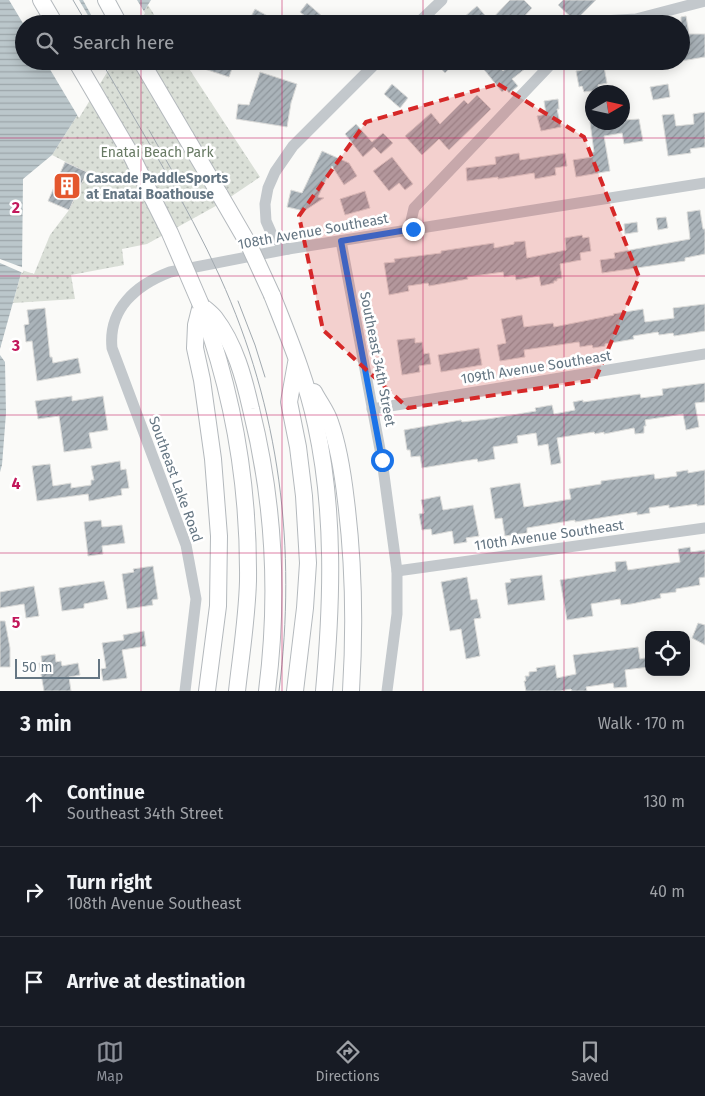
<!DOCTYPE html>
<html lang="en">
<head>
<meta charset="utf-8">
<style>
	:root { --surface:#171b24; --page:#20242c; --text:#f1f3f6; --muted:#9ea1a6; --line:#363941; --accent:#8c9099 }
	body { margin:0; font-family:"Fira Sans",sans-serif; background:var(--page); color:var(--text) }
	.controls { position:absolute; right:15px; bottom:15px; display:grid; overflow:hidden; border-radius:10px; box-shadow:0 2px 12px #0003 }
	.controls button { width:45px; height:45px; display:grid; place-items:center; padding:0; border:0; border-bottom:1px solid var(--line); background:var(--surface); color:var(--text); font:25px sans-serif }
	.compass { position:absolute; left:585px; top:85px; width:45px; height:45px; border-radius:50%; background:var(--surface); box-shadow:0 2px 12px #0003; rotate:81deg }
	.scale { position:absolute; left:15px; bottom:12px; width:85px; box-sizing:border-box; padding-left:5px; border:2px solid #657683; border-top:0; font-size:14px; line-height:18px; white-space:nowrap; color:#657683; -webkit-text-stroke:4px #fff; paint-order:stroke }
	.stop { position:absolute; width:15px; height:15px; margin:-11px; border:4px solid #1a73e8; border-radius:50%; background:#fff }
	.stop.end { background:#1a73e8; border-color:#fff; box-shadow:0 1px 5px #0008 }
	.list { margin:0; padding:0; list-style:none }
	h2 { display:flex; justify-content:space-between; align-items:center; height:65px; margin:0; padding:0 20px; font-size:21px }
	h2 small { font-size:16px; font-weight:400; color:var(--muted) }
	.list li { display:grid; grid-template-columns:32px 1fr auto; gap:15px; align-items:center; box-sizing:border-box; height:90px; padding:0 20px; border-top:1px solid var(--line) }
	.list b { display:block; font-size:19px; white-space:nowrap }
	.list p { margin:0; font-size:16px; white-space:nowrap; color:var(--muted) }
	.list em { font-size:16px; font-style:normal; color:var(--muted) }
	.icon { flex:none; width:28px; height:28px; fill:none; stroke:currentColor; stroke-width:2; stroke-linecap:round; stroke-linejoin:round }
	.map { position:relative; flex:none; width:705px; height:691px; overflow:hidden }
	.search { position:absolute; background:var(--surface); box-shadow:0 2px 12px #0003; left:15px; right:15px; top:15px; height:55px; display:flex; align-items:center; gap:12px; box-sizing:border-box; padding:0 18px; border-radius:28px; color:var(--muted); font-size:19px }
	.sheet { height:335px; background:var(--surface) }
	nav { display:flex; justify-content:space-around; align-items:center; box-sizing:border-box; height:70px; border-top:1px solid var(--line); background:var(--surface); font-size:14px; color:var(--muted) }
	nav a { display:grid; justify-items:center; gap:2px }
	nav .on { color:var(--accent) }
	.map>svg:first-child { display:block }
	.grass { fill:url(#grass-dots) }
	.water { fill:url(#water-rules) }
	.pier { fill:#fafaf8 }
	.building { fill:url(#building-hatch); stroke:#dcdcda }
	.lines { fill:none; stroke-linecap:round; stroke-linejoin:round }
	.highway-casing { stroke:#b4b9bd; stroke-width:18 }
	.minor { stroke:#c3c8cc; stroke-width:11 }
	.highway { stroke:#fff; stroke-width:16 }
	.tram { stroke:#a2aab0; stroke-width:1 }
	.highway-bridge-casing { stroke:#b4b9bd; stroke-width:18; stroke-linecap:butt }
	.highway-bridge { stroke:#fff; stroke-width:16 }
	.route { stroke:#1a73e8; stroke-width:6 }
	.marked { fill:#d62828; fill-opacity:0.2; stroke:#d62828; stroke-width:4; stroke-dasharray:10 6; stroke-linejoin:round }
	.grid { fill:none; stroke:#c2185b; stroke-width:1; stroke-opacity:0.55 }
	.labels { text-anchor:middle; stroke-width:5; stroke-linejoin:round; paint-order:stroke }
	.park-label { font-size:14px; fill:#687a64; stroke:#fff }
	.poi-label { font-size:14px; font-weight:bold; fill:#657683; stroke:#fff; text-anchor:start }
	.street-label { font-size:14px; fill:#657683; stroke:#fff }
	.grid-label { font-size:16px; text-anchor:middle; font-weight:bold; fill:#c2185b; stroke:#fff; stroke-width:5; stroke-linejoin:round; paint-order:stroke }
</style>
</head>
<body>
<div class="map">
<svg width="705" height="691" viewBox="0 0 705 691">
	<defs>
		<pattern id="grass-dots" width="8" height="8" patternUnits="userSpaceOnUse" patternTransform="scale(1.25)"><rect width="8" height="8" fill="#dadfd7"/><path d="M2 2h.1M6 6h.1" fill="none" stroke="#b4b9b4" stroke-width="1.8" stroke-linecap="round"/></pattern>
		<pattern id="water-rules" width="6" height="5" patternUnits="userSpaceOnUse" patternTransform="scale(1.25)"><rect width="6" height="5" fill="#bbc7cb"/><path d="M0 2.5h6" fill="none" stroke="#9ca6aa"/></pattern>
		<pattern id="building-hatch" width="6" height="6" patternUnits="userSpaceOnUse" patternTransform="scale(1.25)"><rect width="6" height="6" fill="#aab3b9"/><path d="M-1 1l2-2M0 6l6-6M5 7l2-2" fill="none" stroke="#8e969c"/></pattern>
	</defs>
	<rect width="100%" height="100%" fill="#fafaf8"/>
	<g class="grass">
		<path d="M148,5L160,24H136Z"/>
		<path d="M112,61H184L260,177L223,202L147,244L122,249L124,265L71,275L75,299L13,303L22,270L34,274L50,235L69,210L86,172L52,155Z"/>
	</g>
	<g class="water">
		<path d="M0,0H151L136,24H24V61H112L52,155L23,179L22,270L0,349Z"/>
		<path d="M0,355L5,362L6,413L2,465L0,472Z"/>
	</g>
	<g class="pier">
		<path d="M9,0H79L93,24L24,25Z"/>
		<path d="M83,0H137L145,13L139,24H96Z"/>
		<path d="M45,61H114L79,118Z"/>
		<path d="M0,259L24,268L23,273L0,263Z"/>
	</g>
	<g class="building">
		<path d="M510,0H524L532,8L517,24H456L477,6L490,21Z"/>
		<path d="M563,0H596L575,21L558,5Z"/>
		<path d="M307,3L331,24H298L305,16L300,12Z"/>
		<path d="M255,9L282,24H247Z"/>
		<path d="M686,16L689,34H705V57L681,61V17Z"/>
		<path d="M186,61H219L233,66L229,77L186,63Z"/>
		<path d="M434,61H456L445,73Z"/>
		<path d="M489,61H496L503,71L515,61H521L526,68L512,79L518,86L509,93L506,89L502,92L482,67Z"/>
		<path d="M590,61H603L607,83L598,85L599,90L584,92L582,86L579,87L576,71L588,69L587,63Z"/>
		<path d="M260,72L297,84L291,103L287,127L236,119L238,104L249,105Z"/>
		<path d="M392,84L408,98L400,108L384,94Z"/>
		<path d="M668,84L670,97L653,100L650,87Z"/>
		<path d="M477,95L491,109L449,150L439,139L422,155L405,136L431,113L440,124L464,100L468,104Z"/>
		<path d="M558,99L559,109H557L561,127L541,131L537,116L546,114L544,101Z"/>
		<path d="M705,112V147L690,149L691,153L668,156L662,115L674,114L676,126L694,124L693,114Z"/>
		<path d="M639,119L643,141L624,144L622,133L604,136L610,171L576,177L573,160L592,157V152H594L590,122H625L624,120Z"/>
		<path d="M356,124L372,142L383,133L393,143L381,154L374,147L363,157L345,134Z"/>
		<path d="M322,151L349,163L357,176L344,185L332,166L318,197L324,198L304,211L287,207L291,190L302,193Z"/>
		<path d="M519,153L520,160L565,153L567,166L555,168L556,175L535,179L534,173L498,179V177L467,181L466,168L496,164L495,157Z"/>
		<path d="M392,157L413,184L405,190L399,183L389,191L373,171Z"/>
		<path d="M65,162L87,172L69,210L48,201Z"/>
		<path d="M365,191L370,208L345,215L340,199Z"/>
		<path d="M700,210L703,229H705V254L685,258V261L602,273L600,260L615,258L614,253L690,239L687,212Z"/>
		<path d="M666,217L668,228L658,230L656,218Z"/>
		<path d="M637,222L638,232L625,234L624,224Z"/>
		<path d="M582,235L583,238L589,237L591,251L580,253L581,260L560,264L562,278L557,279V281H554V283L541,286L539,276L516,280L515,275L504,277L503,272L467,277L468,279L429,286L428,283L408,286L409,291L389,295L384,263L395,262L394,259L441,253V251L494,243V248L514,244V242L525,241L527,258L566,250L565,238Z"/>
		<path d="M705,304V331L674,336L673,333L659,335L658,332L633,336L634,339L605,344V346L593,348L592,345L580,347L579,342L524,350L525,357L500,361L497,345L506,343L501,319L522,315L524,327L553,323L554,327L614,315L613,314L643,309L645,322L674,318L673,308Z"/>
		<path d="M45,308L50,357H52L53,363L78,358L81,373L37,381L32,341L26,342L24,325L29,324L27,310Z"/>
		<path d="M415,338V343L422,342L424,354L429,353L431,364L419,366L420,372L402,375L397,340Z"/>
		<path d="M479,348L482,365L441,372L438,355Z"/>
		<path d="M705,383V402L695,403L699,427L686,430L683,414L645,420L646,426H644V433L635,434L634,428L604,434V432L595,434L594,432L557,438L561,463L551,465L548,444L538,446L536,433L517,436L518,443L493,447L495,459L478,462L477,459L422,468L420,456L411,457L410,450H407L404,430L461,420L462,422L488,419L536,411L535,408L552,405L554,414L575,410L573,402L583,400V402L640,394L641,398L663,395L662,389Z"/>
		<path d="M72,396V401L103,396L108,430L89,433L92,448L64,452L59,416L38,419L35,401Z"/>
		<path d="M120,461L121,470L126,469L129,488L121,489L122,495L89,501L88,494L37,501L32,466L50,464L53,486L71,483V488L91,485V480H94L91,466Z"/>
		<path d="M688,470V473L705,470V505L697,506V504L669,508V505L649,508L650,513L637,515V512L575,522V520L527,528V533L505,536L502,518L495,519L490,488L520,483L524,507L571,499L569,489L601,484V481L654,474L655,479L677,476L676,472Z"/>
		<path d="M440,496L443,510L473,505L479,536L466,538L467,542L454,544L452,531L432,535L431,529L422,530L419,514L424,513L421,500Z"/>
		<path d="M101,520L102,527L122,525L125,543L102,546L103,554L88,556L84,522Z"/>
		<path d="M690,547L691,552L705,550V577L699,578L700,585L676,589V592L660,594L661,598L631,604L621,605L620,599L591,604L593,616L567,620L560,580L616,571L615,562L626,561L628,570L680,562L678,549Z"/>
		<path d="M153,566L158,599L152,600L153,605L127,609L122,574L134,572L133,569Z"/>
		<path d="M542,575L545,600L508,605L505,583L511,582L510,579Z"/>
		<path d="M467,577L471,600L477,599L481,618L474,619L480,656L466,659L461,629L450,631L441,582Z"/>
		<path d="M104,581L108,599L84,604V608L62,611L59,588Z"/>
		<path d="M34,586L39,616L26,618L24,604L0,608V592Z"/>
		<path d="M0,621H5L10,648V667H0Z"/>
		<path d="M698,623L705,625V645L692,638Z"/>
		<path d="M144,631L146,646L122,650L127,678L103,681L101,669L106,668L102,643L124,640L123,635Z"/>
		<path d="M638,647L640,659L649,657V667L625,670L627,687L614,688L613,683L586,687L587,691H572L571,689L560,691H526L524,681H526L525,676H529V672L537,671L536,668L555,665L557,678L576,674L573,655Z"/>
		<path d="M55,654L56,662L61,661L62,666L78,663L80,675L69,677L71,691H44L39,663H42L41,656Z"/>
	</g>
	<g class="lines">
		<defs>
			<g id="highway">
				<path d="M41,0L55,24"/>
				<path d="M106,0L119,24"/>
				<path d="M76,61L130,153"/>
				<path d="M141,61L220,195"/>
				<path d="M272,295C289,338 307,381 316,425C335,512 332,603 324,691"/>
				<path d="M201,305C205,309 211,313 215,318C235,344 244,378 251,409C274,501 279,597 267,691"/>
				<path d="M201,305L196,325L195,348L202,380L213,459L219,536L218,606L207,691"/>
				<path d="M203,312C234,398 249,491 248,581C247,618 241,655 237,691"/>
				<path d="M314,392C319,402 327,412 330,422C339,447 343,475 346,501C354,565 355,626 351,691"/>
				<path d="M295,691L305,608L308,563L304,496L298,447L289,402L296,363"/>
			</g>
		</defs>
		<use href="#highway" class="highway-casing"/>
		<g class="minor">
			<path d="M417,24L442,0"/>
			<path d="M595,24L603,21L636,19L705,1"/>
			<path d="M413,229L411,221L414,208L554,61"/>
			<path d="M341,241L382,460L397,571V614L387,691"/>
			<path d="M288,249L273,237L266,221L265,204L268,188L275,172L293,146L378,61"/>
			<path d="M372,409L705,354"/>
			<path d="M397,571L705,528"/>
			<path d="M185,691L196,599L186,545L112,348C108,309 136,285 170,272L288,249L705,183"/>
		</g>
		<use href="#highway" class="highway"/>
		<g class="tram">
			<path d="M73,0L87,24"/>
			<path d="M101,61C142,132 186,202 220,277C280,409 297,548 279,691"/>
			<path d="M149,130L174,174"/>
			<path d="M238,301L255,345L265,377"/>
		</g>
		<defs>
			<g id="highway-bridge">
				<path d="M130,153L170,233L201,305"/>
				<path d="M220,195L249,245L272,295"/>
			</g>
		</defs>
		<use href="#highway-bridge" class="highway-bridge-casing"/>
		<use href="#highway-bridge" class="highway-bridge"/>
	</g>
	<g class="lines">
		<path class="route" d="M382,460L341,241L413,229"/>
	</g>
	<path class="marked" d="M498,84L584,137L639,277L595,380L408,408L323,330L299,216L366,122Z"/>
	<path class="grid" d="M141,0V24M282,0V24M423,0V24M564,0V24M141,61V691M282,61V691M423,61V691M564,61V691M0,138H705M0,276H705M0,415H705M0,553H705"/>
	<defs>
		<symbol id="building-square" viewBox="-11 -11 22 22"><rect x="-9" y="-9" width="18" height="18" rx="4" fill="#e4572e" stroke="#fff"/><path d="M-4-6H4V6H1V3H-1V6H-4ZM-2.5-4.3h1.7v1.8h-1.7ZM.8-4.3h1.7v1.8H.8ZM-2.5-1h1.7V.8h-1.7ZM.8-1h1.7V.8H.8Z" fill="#fff"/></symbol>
	</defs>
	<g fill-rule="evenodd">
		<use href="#building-square" x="51" y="170" width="32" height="32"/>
	</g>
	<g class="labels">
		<g class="park-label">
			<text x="157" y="157">Enatai Beach Park</text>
		</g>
		<g class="poi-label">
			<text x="86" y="183">Cascade PaddleSports<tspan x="86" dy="16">at Enatai Boathouse</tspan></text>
		</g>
		<g class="street-label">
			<text transform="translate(313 231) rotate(-10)" y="5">108th Avenue Southeast</text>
			<text transform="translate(378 359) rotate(79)" y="5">Southeast 34th Street</text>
			<text transform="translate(536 367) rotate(-9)" y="5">109th Avenue Southeast</text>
			<text transform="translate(176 479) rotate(70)" y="5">Southeast Lake Road</text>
			<text transform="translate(549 535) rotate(-8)" y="5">110th Avenue Southeast</text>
		</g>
	</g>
	<g class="grid-label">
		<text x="16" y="213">2</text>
		<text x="16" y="351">3</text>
		<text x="16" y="489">4</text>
		<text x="16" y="628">5</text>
	</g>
</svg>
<div class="controls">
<button><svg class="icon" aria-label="locate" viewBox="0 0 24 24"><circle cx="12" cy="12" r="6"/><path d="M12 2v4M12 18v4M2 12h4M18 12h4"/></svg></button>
</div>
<svg class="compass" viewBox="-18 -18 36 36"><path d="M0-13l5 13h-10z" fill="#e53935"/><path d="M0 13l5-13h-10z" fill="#9ea1a6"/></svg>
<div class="scale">50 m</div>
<div class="stop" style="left:382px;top:460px"></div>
<div class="stop end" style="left:413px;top:229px"></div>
<div class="search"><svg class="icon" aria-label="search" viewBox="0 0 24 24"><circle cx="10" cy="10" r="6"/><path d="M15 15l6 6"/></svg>Search here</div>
</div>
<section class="sheet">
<h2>3 min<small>Walk · 170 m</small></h2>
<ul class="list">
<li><svg class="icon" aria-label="ahead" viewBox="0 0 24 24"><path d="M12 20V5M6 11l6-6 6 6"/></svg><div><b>Continue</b><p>Southeast 34th Street</p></div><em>130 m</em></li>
<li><svg class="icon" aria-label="right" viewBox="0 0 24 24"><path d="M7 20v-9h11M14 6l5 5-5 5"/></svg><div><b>Turn right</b><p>108th Avenue Southeast</p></div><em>40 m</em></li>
<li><svg class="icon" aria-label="arrive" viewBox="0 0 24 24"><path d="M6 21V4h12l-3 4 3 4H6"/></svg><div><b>Arrive at destination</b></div></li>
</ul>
</section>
<nav>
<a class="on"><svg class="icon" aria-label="map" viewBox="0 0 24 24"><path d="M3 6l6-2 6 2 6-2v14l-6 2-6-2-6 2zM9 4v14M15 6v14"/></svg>Map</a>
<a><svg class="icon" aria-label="directions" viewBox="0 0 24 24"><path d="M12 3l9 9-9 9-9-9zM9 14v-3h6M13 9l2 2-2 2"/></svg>Directions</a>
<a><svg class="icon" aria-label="saved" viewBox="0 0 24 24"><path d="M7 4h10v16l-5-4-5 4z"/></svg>Saved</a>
</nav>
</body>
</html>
